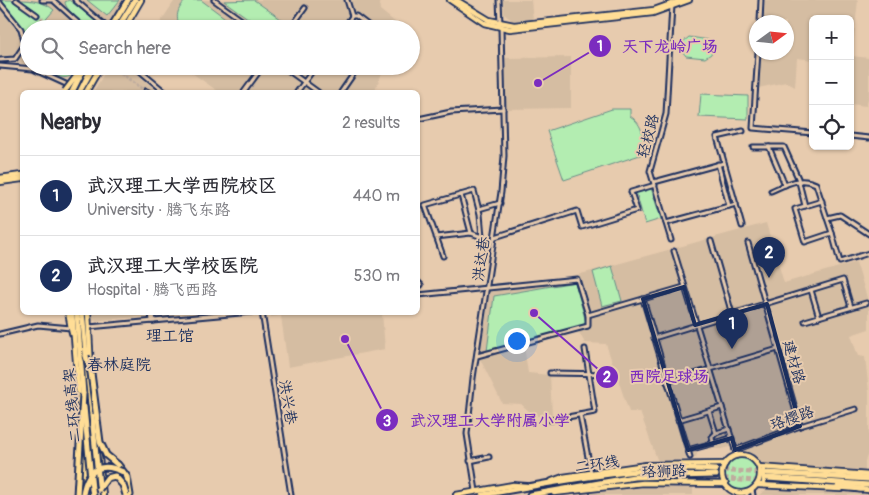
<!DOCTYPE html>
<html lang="en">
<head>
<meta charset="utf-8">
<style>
	:root { --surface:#fff; --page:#f2f2f3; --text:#2b2b33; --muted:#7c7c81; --line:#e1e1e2; --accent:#1b2f5e }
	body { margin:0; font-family:Pangolin,"LXGW WenKai TC",sans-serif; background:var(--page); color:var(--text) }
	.controls { position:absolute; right:15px; top:15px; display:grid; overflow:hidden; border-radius:8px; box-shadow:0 1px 4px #0004 }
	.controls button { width:45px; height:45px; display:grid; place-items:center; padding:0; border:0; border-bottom:1px solid var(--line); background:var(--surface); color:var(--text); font:25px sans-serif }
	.compass { position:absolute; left:749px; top:15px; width:45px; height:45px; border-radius:50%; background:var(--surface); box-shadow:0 1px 4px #0004; rotate:75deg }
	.you { position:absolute; left:516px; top:340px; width:18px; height:18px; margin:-12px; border:4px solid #fff; border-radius:50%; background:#1a73e8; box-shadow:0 0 0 8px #1a73e833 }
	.badge { display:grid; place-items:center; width:32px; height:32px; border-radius:50%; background:var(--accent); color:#fff; font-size:16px; font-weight:700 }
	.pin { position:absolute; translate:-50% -41px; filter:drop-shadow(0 1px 2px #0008) }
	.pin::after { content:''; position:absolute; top:26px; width:18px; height:15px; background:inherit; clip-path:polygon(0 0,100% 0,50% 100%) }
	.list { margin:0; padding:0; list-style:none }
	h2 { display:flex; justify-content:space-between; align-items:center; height:65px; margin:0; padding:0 20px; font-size:21px }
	h2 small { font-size:16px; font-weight:400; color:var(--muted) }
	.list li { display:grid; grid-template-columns:32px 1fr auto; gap:15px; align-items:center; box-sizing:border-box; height:80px; padding:0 20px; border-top:1px solid var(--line) }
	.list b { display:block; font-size:19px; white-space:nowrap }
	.list p { margin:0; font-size:16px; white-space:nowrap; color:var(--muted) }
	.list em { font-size:16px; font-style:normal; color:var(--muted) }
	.icon { flex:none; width:28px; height:28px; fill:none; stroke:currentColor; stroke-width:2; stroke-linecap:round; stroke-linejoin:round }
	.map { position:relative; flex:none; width:869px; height:495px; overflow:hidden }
	.search { position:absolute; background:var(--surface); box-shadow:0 1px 4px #0004; left:20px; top:20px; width:400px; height:55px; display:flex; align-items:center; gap:12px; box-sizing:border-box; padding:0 18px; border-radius:28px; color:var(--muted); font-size:19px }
	.panel { position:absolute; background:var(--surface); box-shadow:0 1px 4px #0004; left:20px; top:90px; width:400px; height:225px; border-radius:8px }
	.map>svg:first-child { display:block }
	.built { fill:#d5bda2 }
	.green { fill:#b3edb1; stroke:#678e88 }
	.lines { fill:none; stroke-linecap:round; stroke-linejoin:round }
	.minor-tunnel { stroke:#beac9e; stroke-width:3; stroke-dasharray:3 1.5; stroke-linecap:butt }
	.highway-tunnel { stroke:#beac9e; stroke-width:5; stroke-dasharray:5 2.5; stroke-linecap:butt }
	.minor-casing { stroke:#1b2f5e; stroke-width:7 }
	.major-casing { stroke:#1b2f5e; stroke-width:8 }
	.highway-casing { stroke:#1b2f5e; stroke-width:9 }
	.minor { stroke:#e7cbae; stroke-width:3 }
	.major { stroke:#ffdd96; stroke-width:4.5 }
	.highway { stroke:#ffdd96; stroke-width:5 }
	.major-bridge-casing { stroke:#1b2f5e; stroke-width:8; stroke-linecap:butt }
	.highway-bridge-casing { stroke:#1b2f5e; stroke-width:9; stroke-linecap:butt }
	.major-bridge { stroke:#ffdd96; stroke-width:4.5 }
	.highway-bridge { stroke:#ffdd96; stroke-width:5 }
	.marked { fill:#1b2f5e; fill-opacity:0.2; stroke:#1b2f5e; stroke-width:4; stroke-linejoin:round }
	.labels { text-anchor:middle; stroke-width:4; stroke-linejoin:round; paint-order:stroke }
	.street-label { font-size:15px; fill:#1b2f5e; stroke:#e7cbae }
	.neighbourhood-label { font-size:16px; fill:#1b2f5e; stroke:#e7cbae }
	.leader { fill:none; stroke:#7b2cbf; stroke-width:2 }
	.callout-dot { fill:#7b2cbf; stroke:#e7cbae; stroke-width:2 }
	.mark-label { font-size:15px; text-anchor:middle; font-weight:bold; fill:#fff }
	.callout-label { font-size:16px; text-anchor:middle; font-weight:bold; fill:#7b2cbf; stroke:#e7cbae; stroke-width:4; stroke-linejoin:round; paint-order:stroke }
</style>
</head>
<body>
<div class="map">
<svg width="869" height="495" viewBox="0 0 869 495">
	<rect width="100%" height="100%" fill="#e7cbae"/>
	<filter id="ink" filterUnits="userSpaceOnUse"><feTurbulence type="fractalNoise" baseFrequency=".02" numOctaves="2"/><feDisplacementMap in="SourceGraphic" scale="10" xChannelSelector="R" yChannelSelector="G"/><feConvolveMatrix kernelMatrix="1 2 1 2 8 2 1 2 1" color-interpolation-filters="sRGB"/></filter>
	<g filter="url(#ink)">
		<g class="built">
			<path d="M0,0H126L108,29H29V64L0,62Z"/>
			<path d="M175,0H379L380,10L401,27L156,29Z"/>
			<path d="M503,0H531L533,20L514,22L504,14Z"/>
			<path d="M765,0H858L852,56L869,58V95L866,106L850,104V19H813V60L797,58L795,87L786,82L758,88L761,53L786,52V22H763Z"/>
			<path d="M571,57V108L505,109V58Z"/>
			<path d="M109,66H127L158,92H93Z"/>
			<path d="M182,66H385L374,92H219Z"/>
			<path d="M766,223L784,283L856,262L869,304V329L851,335L858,356L865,357L869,392V451L865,461V472L769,467L744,451L741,444L721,449L698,448L696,458L658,462L640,412H629L606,344L585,343L578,331L524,345L528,373L550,375L552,415L537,416L536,412L531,413L521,404L502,403L477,353L488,289L570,277Z"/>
			<path d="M88,312L196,313L89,321Z"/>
			<path d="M270,313H382L385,349L288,367L281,316L271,317Z"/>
			<path d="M643,486L693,487V495H571Z"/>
			<path d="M767,489L869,494V495H759Z"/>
		</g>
		<g class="green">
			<path d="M2,0H12L35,16L38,12L20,0C32,0 45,2 54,10L41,25L46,29H29V46L23,28L8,13Z"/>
			<path d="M69,0L95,20V27C87,28 65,10 65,2Z"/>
			<path d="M87,0H120L107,16Z"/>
			<path d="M186,0H201L240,29H182C174,18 177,9 186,0Z"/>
			<path d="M254,0L288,24L284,29H263L224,1Z"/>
			<path d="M689,37L710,40L713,46L711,54L705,58L686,56L682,51L683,42Z"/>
			<path d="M36,66H80C65,88 57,73 36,66Z"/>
			<path d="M701,94L748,96V119L699,117Z"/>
			<path d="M612,109H630V116C644,125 644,139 643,154L564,180L547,131Z"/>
			<path d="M651,188L661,219L645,224L636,192Z"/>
			<path d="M612,266L622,301L602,306L593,272Z"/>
			<path d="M575,282L587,326L487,351L494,296Z"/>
			<circle cx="742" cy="474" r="17"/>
		</g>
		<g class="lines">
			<g class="minor-tunnel">
				<path d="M37,15L57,29"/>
				<path d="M110,66L146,91"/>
			</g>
			<g class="highway-tunnel">
				<path d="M716,470L767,473"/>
				<path d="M716,478L767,482"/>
			</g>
			<defs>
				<g id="minor">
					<path d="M16,0L37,15"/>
					<path d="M42,0H52"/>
					<path d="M53,0L85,29"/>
					<path d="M75,0L109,29"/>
					<path d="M214,0L254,29"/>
					<path d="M347,0L352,16"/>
					<path d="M499,0L500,24"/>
					<path d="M0,3L21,29L25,44L15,59L0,60"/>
					<path d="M352,16H356L373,29"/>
					<path d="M760,22L761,0"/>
					<path d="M290,29L305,8"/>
					<path d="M343,29L352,16"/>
					<path d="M758,52L753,128L813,133"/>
					<path d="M0,66L33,69L70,86"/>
					<path d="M134,66L165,92"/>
					<path d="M282,66L318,92"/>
					<path d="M347,66L355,72"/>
					<path d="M146,91L148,92"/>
					<path d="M244,92L263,66"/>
					<path d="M297,92L316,66"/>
					<path d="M341,92L359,66"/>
					<path d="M418,119L451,112L503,109"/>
					<path d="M850,136L869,138"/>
					<path d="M753,147H784L798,178L805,206"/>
					<path d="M769,147L785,185"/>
					<path d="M718,164L729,206"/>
					<path d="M654,182L724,163"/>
					<path d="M771,191C787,184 800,176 816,184L827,218"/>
					<path d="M461,195L471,233"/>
					<path d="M822,201L795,209L805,242L832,233L827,218L840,215L869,234"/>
					<path d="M479,209L500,203"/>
					<path d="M666,223L736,204"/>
					<path d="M742,226L717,137L743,131"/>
					<path d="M832,233L840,262L869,253"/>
					<path d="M436,237L471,233L482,237L480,214L474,191L425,205L443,256"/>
					<path d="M495,237L577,211L582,227L637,210L631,192L655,185"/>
					<path d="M671,240L650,171L666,114L672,5"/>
					<path d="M711,241L732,314"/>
					<path d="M748,243L800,426"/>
					<path d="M674,251L737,456"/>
					<path d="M418,282L421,285"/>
					<path d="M811,290L819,317"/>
					<path d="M418,295L577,279L588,315V326L477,356"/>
					<path d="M643,299L690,457"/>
					<path d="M151,312L152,321"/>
					<path d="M153,312L154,321"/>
					<path d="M262,312L291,495"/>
					<path d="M588,315L684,287"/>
					<path d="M805,321L866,303"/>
					<path d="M89,327L251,312"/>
					<path d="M0,334L38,325L71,328"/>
					<path d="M654,338L843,280L851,307"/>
					<path d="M550,373L613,374"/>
					<path d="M667,382L778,349"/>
					<path d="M709,411L716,433L729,429"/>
					<path d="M580,415L591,473"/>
					<path d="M551,420L595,412L585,349"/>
					<path d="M678,420L722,407"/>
					<path d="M713,443L712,437L716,433"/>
					<path d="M688,450L732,438"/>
					<path d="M735,450L800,426L856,409"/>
					<path d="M470,461L489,457"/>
					<path d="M752,490L753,495"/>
					<path d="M476,491L467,434L473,378L501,192L504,156L501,28"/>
					<path d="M746,492L747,495"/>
				</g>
				<g id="major">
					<path d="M450,0L484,23L510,29L653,13L689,0"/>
					<path d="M456,0L489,20L514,25L654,10L682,0"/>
					<path d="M124,29L141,0"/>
					<path d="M75,92L90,66"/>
					<path d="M86,92L101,66"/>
					<path d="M0,178L22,175"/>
					<path d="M0,182L22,179"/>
					<path d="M68,312L72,333"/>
					<path d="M72,312L80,411"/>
					<path d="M88,312L91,369"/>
					<path d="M97,437L103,495"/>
					<path d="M82,439L86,495"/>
					<circle cx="741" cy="474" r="19"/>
					<path d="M759,467L869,475"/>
					<path d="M552,481L563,477L646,465L725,464"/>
					<path d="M757,485L841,489"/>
					<path d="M764,485V468"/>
					<path d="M858,489L869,490"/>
					<path d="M554,493L643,483L726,484"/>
					<path d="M456,495L513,485L527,486"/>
				</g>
				<g id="highway">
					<path d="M110,29L128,0"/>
					<path d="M117,29L135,0"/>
					<path d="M79,92L94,66"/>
					<path d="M77,312L83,394"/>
					<path d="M82,312L92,416"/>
					<path d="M118,465L127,477L130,495"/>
					<path d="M768,473L869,479"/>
					<path d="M767,478L869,485"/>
					<path d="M838,487L861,489"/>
					<path d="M92,489L93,495"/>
					<path d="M483,495C560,481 638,465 716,470"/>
					<path d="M530,495L634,477L716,475"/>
				</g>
			</defs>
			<use href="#minor" class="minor-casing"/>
			<use href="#major" class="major-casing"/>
			<use href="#highway" class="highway-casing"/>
			<use href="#minor" class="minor"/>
			<use href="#major" class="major"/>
			<use href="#highway" class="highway"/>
			<defs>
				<path id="major-bridge" d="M65,91L84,66"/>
				<g id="highway-bridge">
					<path d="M72,92L85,66"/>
					<path d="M86,356L91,373L100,442L106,455L118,465"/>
					<path d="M84,407L92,489"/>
					<path d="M92,416L99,485"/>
					<path d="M99,489L107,478L115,476L123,485L126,495"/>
					<path d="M83,494C87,469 101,461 123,472"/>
					<path d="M77,495L83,394"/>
				</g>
			</defs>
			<use href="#major-bridge" class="major-bridge-casing"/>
			<use href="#highway-bridge" class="highway-bridge-casing"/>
			<use href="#major-bridge" class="major-bridge"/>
			<use href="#highway-bridge" class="highway-bridge"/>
		</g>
	</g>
	<path class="marked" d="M684,287L695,325L767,304L800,426L735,450L732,438L688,450L643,299Z"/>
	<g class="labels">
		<g class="street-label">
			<text transform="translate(648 136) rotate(-75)" y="5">轻校路</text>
			<text transform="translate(481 259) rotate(-82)" y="5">洪达巷</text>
			<text transform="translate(794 362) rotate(74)" y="5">建材路</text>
			<text transform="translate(288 402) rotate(81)" y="5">洪兴巷</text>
			<text transform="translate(72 405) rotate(-95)" y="5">二环线高架</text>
			<text transform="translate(792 418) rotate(-19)" y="5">珞樱路</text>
			<text transform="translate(597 464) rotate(-8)" y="5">二环线</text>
			<text transform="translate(664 471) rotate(-1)" y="5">珞狮路</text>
		</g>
		<g class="neighbourhood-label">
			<text x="170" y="341">理工馆</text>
			<text x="119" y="370">春林庭院</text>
		</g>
	</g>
	<path class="leader" d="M538 83L600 46M534 313L607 377M345 339L387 420"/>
	<g class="callout-dot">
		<circle cx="538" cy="83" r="5"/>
		<circle cx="534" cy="313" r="5"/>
		<circle cx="345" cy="339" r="5"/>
		<circle cx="600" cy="46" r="12"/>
		<circle cx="607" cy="377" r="12"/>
		<circle cx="387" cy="420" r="12"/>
	</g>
	<g class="mark-label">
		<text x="600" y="51">1</text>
		<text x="607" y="382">2</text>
		<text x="387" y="426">3</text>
	</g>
	<g class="callout-label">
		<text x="670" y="52">天下龙岭广场</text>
		<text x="669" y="382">西院足球场</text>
		<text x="490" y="426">武汉理工大学附属小学</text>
	</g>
</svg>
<div class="controls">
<button>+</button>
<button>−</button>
<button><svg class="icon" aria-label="locate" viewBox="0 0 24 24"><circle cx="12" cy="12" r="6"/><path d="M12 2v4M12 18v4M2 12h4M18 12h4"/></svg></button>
</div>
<svg class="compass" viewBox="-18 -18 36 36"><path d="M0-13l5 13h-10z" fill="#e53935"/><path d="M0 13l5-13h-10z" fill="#7c7c81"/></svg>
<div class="you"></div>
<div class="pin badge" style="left:732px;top:349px">1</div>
<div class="pin badge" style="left:769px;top:278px">2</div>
<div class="search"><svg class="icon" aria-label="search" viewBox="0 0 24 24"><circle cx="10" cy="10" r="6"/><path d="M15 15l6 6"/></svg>Search here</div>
<section class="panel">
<h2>Nearby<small>2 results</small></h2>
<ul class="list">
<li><span class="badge">1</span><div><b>武汉理工大学西院校区</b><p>University · 腾飞东路</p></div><em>440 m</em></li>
<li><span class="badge">2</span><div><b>武汉理工大学校医院</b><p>Hospital · 腾飞西路</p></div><em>530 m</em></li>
</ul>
</section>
</div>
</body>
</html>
